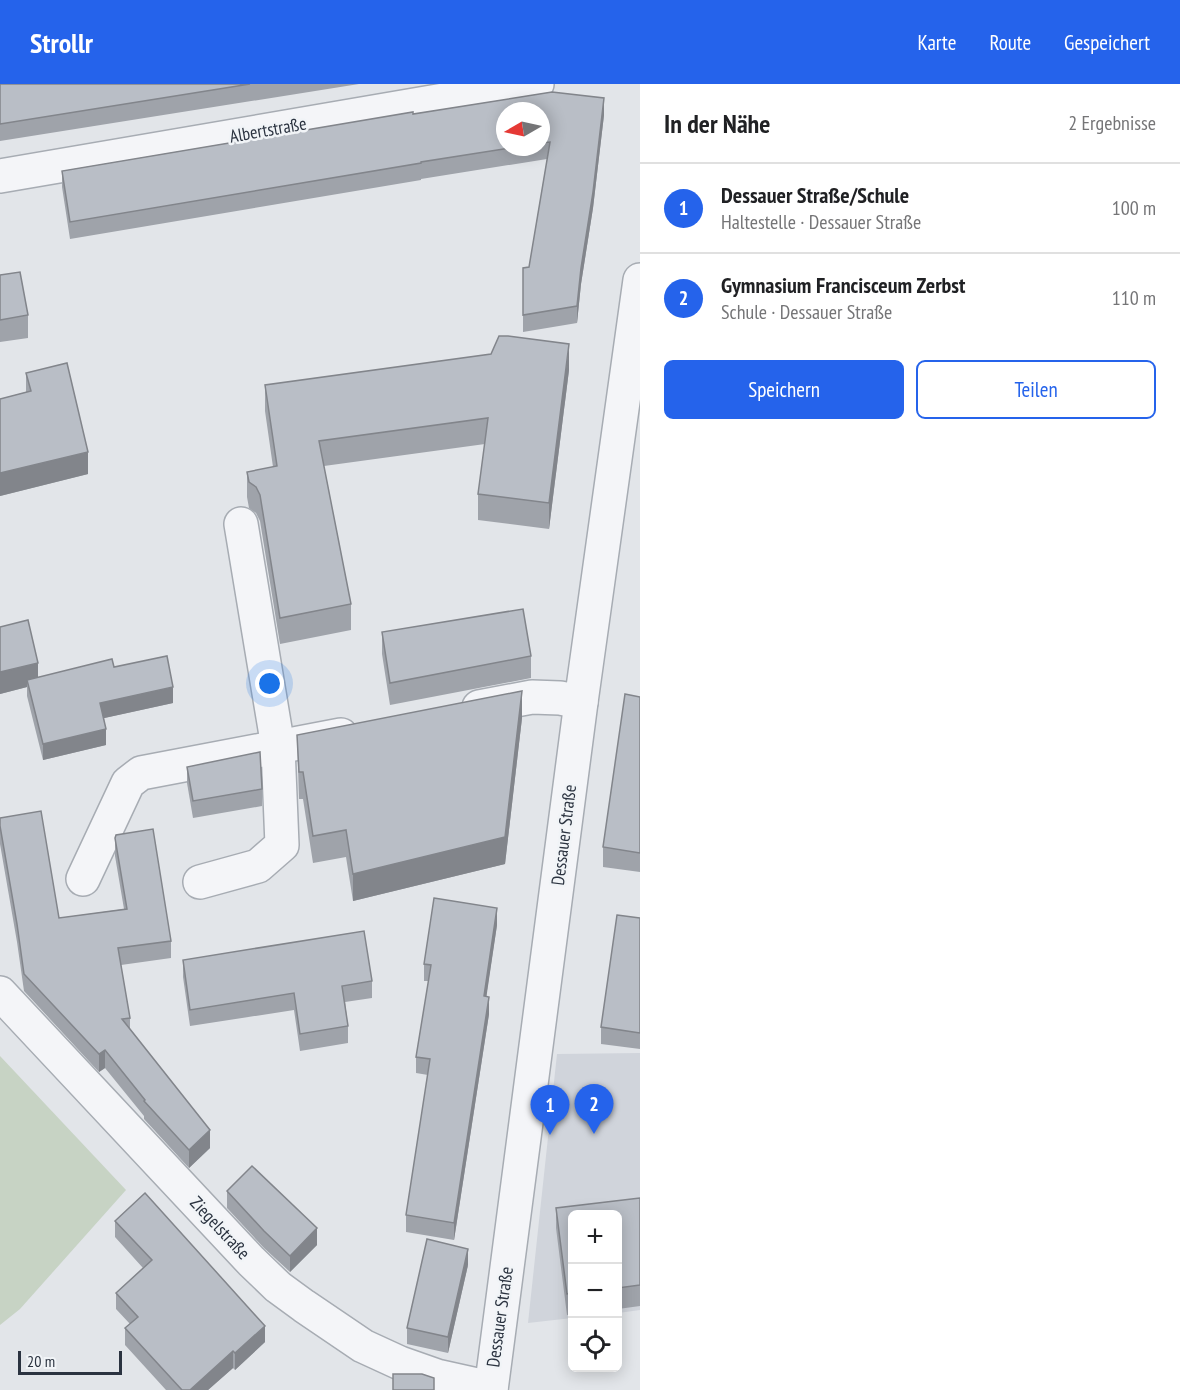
<!DOCTYPE html>
<html lang="de">
<head>
<meta charset="utf-8">
<style>
	:root { --surface:#fff; --page:#f6f6f6; --text:#202124; --muted:#757577; --line:#e0e0e0; --accent:#2563eb }
	body { margin:0; font-family:"PT Sans Narrow",sans-serif; background:var(--page); color:var(--text) }
	.controls { position:absolute; right:18px; bottom:18px; display:grid; overflow:hidden; border-radius:9px; box-shadow:0 3px 15px #0003 }
	.controls button { width:54px; height:54px; display:grid; place-items:center; padding:0; border:0; border-bottom:2px solid var(--line); background:var(--surface); color:var(--text); font:30px sans-serif }
	.compass { position:absolute; left:496px; top:18px; width:54px; height:54px; border-radius:50%; background:var(--surface); box-shadow:0 3px 15px #0003; rotate:261deg }
	.scale { position:absolute; left:18px; bottom:15px; width:104px; box-sizing:border-box; padding-left:6px; border:3px solid #2b3340; border-top:0; font-size:16px; line-height:21px; white-space:nowrap; color:#2b3340; -webkit-text-stroke:4px #f1f4f7; paint-order:stroke }
	.you { position:absolute; left:270px; top:600px; width:21px; height:21px; margin:-15px; border:4px solid #fff; border-radius:50%; background:#1a73e8; box-shadow:0 0 0 9px #1a73e833 }
	.badge { display:grid; place-items:center; width:39px; height:39px; border-radius:50%; background:var(--accent); color:#fff; font-size:20px; font-weight:700 }
	.pin { position:absolute; translate:-50% -50px; filter:drop-shadow(0 2px 3px #0008) }
	.pin::after { content:''; position:absolute; top:32px; width:21px; height:18px; background:inherit; clip-path:polygon(0 0,100% 0,50% 100%) }
	.list { margin:0; padding:0; list-style:none }
	h2 { display:flex; justify-content:space-between; align-items:center; height:78px; margin:0; padding:0 24px; font-size:26px }
	h2 small { font-size:20px; font-weight:400; color:var(--muted) }
	.list li { display:grid; grid-template-columns:39px 1fr auto; gap:18px; align-items:center; box-sizing:border-box; height:90px; padding:0 24px; border-top:2px solid var(--line) }
	.list b { display:block; font-size:22px; white-space:nowrap }
	.list p { margin:0; font-size:20px; white-space:nowrap; color:var(--muted) }
	.list em { font-size:20px; font-style:normal; color:var(--muted) }
	.actions { display:flex; gap:12px; padding:18px 24px }
	.actions a { flex:1; padding:14px 0; border:2px solid var(--accent); border-radius:9px; text-align:center; font-size:21px; color:var(--accent) }
	.actions .main { background:var(--accent); color:#fff }
	.icon { flex:none; width:33px; height:33px; fill:none; stroke:currentColor; stroke-width:2; stroke-linecap:round; stroke-linejoin:round }
	.map { position:relative; flex:none; width:640px; height:1306px; overflow:hidden }
	header { display:flex; align-items:center; gap:36px; box-sizing:border-box; height:84px; padding:0 30px; background:var(--accent); color:#fff }
	header strong { font-size:28px }
	nav { display:flex; gap:33px; margin-inline-start:auto; font-size:21px }
	main { display:flex }
	aside { flex:1; background:var(--surface) }
	.map>svg:first-child { display:block }
	.built { fill:#d0d4db }
	.green { fill:#c7d3c4 }
	.lines { fill:none; stroke-linecap:round; stroke-linejoin:round }
	.minor-casing { stroke:#a7acb3; stroke-width:36 }
	.minor { stroke:#f4f5f8; stroke-width:33 }
	.wall { fill:#9fa3aa; fill-rule:evenodd }
	.shaded-wall { fill:#82858b }
	.building { fill:#b9bec6; stroke:#82858b; stroke-width:1.5 }
	.labels { text-anchor:middle; stroke-width:5; stroke-linejoin:round; paint-order:stroke }
	.street-label { font-size:18px; fill:#2b3340; stroke:#f1f4f7 }
</style>
</head>
<body>
<header>
<strong>Strollr</strong>
<nav><a>Karte</a><a>Route</a><a>Gespeichert</a></nav>
</header>
<main>
<div class="map">
<svg width="640" height="1306" viewBox="0 0 640 1306">
	<rect width="100%" height="100%" fill="#e2e5e9"/>
	<path class="built" d="M640,969V1226L618,1229V1130H572V1234L528,1239L557,970Z"/>
	<path class="green" d="M0,972L126,1106L20,1225L0,1241Z"/>
	<g class="lines">
		<defs>
			<g id="minor">
				<path d="M0,92L537,0"/>
				<path d="M479,623L532,613L560,614L581,618"/>
				<path d="M83,795L128,699L141,689L341,651"/>
				<path d="M200,798L258,782L282,761L278,663L241,440"/>
				<path d="M0,909L251,1177L278,1203L304,1222L363,1262L400,1279L437,1292L491,1304"/>
				<path d="M491,1306L581,618L640,196"/>
			</g>
		</defs>
		<use href="#minor" class="minor-casing"/>
		<use href="#minor" class="minor"/>
	</g>
	<g class="wall">
		<path d="M0,0H359L0,57Z"/>
		<path d="M552,8L604,14V31L593,124L581,200L577,239L523,248V184L529,183L547,75L421,95V96L70,155L62,103V87L413,28V30ZM505,27H541V63H505Z"/>
		<path d="M0,191L28,231V254L0,258Z"/>
		<path d="M569,286L549,445L478,436V410L485,360L324,382L351,520V546L280,560L260,437L256,429L249,424L247,413V388L273,383L265,327V301Z"/>
		<path d="M26,289L88,390L0,412V315L26,308Z"/>
		<path d="M0,543L38,593L114,583L173,619L104,634L106,661L43,676L27,612V603L0,610Z"/>
		<path d="M382,548L531,572V594L390,621L382,570Z"/>
		<path d="M640,613V788L603,783V763Z"/>
		<path d="M522,634L505,780L353,817L346,773L313,779L303,715H299L297,651Z"/>
		<path d="M187,683L262,705V722L193,734L187,699Z"/>
		<path d="M0,734L59,834L124,825L115,772V754L171,857V874L121,881L130,934V945L210,1064L189,1084L144,1035V1032L105,984L99,988L24,907L17,858L0,760Z"/>
		<path d="M640,834V965L601,960V943Z"/>
		<path d="M497,841L486,913L489,930L454,1156L406,1148V1131L428,991L416,989V973L429,897H424V880Z"/>
		<path d="M183,876L372,897V914L345,918L348,942V959L300,967L294,926L190,942L183,893Z"/>
		<path d="M227,1107L317,1161L290,1188L264,1164L227,1124Z"/>
		<path d="M640,1114V1222L618,1225V1131H573V1230L567,1231L556,1144V1124Z"/>
		<path d="M115,1137L265,1258L235,1286L233,1284L208,1306H166L125,1261V1244L130,1240L116,1225V1209L143,1184L115,1153Z"/>
		<path d="M468,1181L448,1269L407,1260V1244Z"/>
	</g>
	<g class="shaded-wall">
		<path d="M604,14V31L593,124L581,200L577,239V222L581,184Z"/>
		<path d="M569,260V286L549,445V419Z"/>
		<path d="M88,368V390L0,412V389Z"/>
		<path d="M38,579V601L27,596V603L0,610V588Z"/>
		<path d="M173,603V619L100,635V619Z"/>
		<path d="M522,607V634L505,780L353,817V790Z"/>
		<path d="M106,645V661L43,676V660Z"/>
		<path d="M497,824V841L484,929V912Z"/>
		<path d="M489,913V930L454,1156V1139Z"/>
		<path d="M105,966V984L99,988V970Z"/>
		<path d="M210,1046V1064L189,1084V1066Z"/>
		<path d="M317,1144V1161L290,1188V1172Z"/>
		<path d="M468,1165V1181L448,1269V1253Z"/>
		<path d="M265,1242V1258L235,1286V1269Z"/>
		<path d="M233,1267V1284L208,1306H190Z"/>
	</g>
	<g class="building">
		<path d="M0,0H250L0,40Z"/>
		<path d="M552,8L604,14L593,108L581,184L577,222L523,231V184L529,183L550,58L541,59V27H505V63H517L421,78V79L70,138L62,87L413,28V30Z"/>
		<path d="M20,188L28,231L0,236V191Z"/>
		<path d="M499,252H508L569,260L549,419L478,410L488,334L319,357L351,520L280,534L260,411L256,403L249,398L247,388L277,382L265,301L491,270Z"/>
		<path d="M67,279L88,368L0,389V315L31,307L26,289Z"/>
		<path d="M523,525L531,572L390,599L382,548Z"/>
		<path d="M28,536L38,579L0,588V543Z"/>
		<path d="M167,572L173,603L100,619L106,645L43,660L27,596L112,575L114,583Z"/>
		<path d="M522,607L505,753L353,790L346,746L313,752L303,688H299L297,651Z"/>
		<path d="M625,610L640,613V769L603,763Z"/>
		<path d="M260,668L262,705L193,717L187,683Z"/>
		<path d="M41,727L59,834L127,825L115,754L116,751L153,745L171,857L118,864L130,934L122,935L210,1046L189,1066L144,1017L145,1016L105,966L99,970L24,890L17,840L0,742V734Z"/>
		<path d="M434,814L497,824L484,912L489,913L454,1139L406,1131L430,975L416,973L431,881L424,880Z"/>
		<path d="M617,831L640,834V949L601,943Z"/>
		<path d="M364,847L372,897L342,902L348,942L300,950L294,909L190,926L183,876Z"/>
		<path d="M252,1082L317,1144L290,1172L264,1147L227,1107Z"/>
		<path d="M145,1109L265,1242L235,1269L233,1267L190,1306H182L125,1244L138,1233L116,1209L152,1176L115,1137Z"/>
		<path d="M640,1114V1201L618,1204V1131H573V1209L567,1210L556,1124Z"/>
		<path d="M427,1155L468,1165L448,1253L407,1244Z"/>
		<path d="M393,1290H422L434,1294V1306H393Z"/>
	</g>
	<g class="labels">
		<g class="street-label">
			<text transform="translate(268 46) rotate(-10)" y="6">Albertstraße</text>
			<text transform="translate(564 751) rotate(-83)" y="6">Dessauer Straße</text>
			<text transform="translate(220 1144) rotate(47)" y="6">Ziegelstraße</text>
			<text transform="translate(500 1233) rotate(-82)" y="6">Dessauer Straße</text>
		</g>
	</g>
</svg>
<div class="controls">
<button>+</button>
<button>−</button>
<button><svg class="icon" aria-label="locate" viewBox="0 0 24 24"><circle cx="12" cy="12" r="6"/><path d="M12 2v4M12 18v4M2 12h4M18 12h4"/></svg></button>
</div>
<svg class="compass" viewBox="-18 -18 36 36"><path d="M0-13l5 13h-10z" fill="#e53935"/><path d="M0 13l5-13h-10z" fill="#757577"/></svg>
<div class="scale">20 m</div>
<div class="you"></div>
<div class="pin badge" style="left:550px;top:1051px">1</div>
<div class="pin badge" style="left:594px;top:1050px">2</div>
</div>
<aside>
<h2>In der Nähe<small>2 Ergebnisse</small></h2>
<ul class="list">
<li><span class="badge">1</span><div><b>Dessauer Straße/Schule</b><p>Haltestelle · Dessauer Straße</p></div><em>100 m</em></li>
<li><span class="badge">2</span><div><b>Gymnasium Francisceum Zerbst</b><p>Schule · Dessauer Straße</p></div><em>110 m</em></li>
</ul>
<div class="actions"><a class="main">Speichern</a><a>Teilen</a></div>
</aside>
</main>
</body>
</html>
